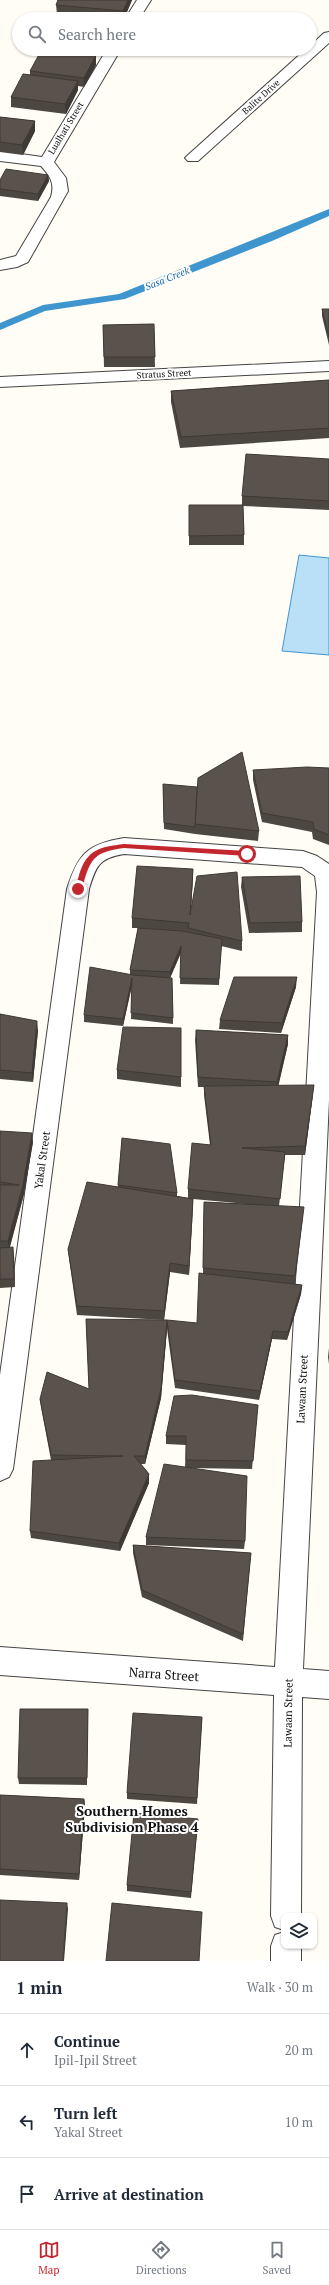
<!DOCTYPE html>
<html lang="en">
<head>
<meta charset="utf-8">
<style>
	:root { --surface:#fff; --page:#f6f6f7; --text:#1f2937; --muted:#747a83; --line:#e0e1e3; --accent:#c4262e }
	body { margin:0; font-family:"PT Serif",serif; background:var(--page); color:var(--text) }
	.controls { position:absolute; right:12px; bottom:12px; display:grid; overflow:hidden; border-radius:8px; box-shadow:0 1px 3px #0004 }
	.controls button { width:36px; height:36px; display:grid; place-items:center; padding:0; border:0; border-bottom:1px solid var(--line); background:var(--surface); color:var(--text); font:20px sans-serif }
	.stop { position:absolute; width:12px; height:12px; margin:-9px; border:3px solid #c4262e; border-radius:50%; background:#fff }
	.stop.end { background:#c4262e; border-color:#fff; box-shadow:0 1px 4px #0008 }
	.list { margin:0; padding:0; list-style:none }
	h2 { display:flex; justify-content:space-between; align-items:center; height:52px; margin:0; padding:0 16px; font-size:17px }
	h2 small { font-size:13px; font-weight:400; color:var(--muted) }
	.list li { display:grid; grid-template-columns:26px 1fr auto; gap:12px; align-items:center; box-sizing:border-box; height:72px; padding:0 16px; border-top:1px solid var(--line) }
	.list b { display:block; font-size:15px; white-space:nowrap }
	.list p { margin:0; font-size:13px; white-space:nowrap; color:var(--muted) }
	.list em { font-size:13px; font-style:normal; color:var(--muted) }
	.icon { flex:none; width:22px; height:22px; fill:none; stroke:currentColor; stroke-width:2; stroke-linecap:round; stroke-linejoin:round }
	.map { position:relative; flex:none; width:329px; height:1961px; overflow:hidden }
	.search { position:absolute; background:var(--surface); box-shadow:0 1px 3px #0004; left:12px; right:12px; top:12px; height:44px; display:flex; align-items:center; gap:10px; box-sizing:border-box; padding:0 14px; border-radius:22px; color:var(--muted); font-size:15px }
	.sheet { height:268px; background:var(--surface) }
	nav { display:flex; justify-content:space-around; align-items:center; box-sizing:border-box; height:56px; border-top:1px solid var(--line); background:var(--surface); font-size:11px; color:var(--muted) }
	nav a { display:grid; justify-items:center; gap:2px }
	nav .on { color:var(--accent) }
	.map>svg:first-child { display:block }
	.water { fill:#b9e0f7; stroke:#3f96cf }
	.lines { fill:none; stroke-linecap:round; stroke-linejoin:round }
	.stream { fill:#3f96cf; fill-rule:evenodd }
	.street-casing { stroke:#444; stroke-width:2 }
	.street { fill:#fff; fill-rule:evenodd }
	.wall { fill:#4d4742 }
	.shaded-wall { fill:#3f3936 }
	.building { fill:#5a524d; stroke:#3f3936 }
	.route { fill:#c4262e }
	.labels { text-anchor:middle; stroke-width:4; stroke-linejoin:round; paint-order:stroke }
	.far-street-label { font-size:9px; fill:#111; stroke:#fff }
	.far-water-label { font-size:10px; font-style:italic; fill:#1768a6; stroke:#fff }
	.street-label { font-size:11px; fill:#111; stroke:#fff }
	.near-street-label { font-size:13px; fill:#111; stroke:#fff }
	.near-neighbourhood-label { font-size:14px; font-weight:bold; fill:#111; stroke:#fff }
</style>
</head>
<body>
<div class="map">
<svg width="329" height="1961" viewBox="0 0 329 1961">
	<rect width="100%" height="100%" fill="#fffdf5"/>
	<path class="water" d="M299,555L329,558V655L282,651Z"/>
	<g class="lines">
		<path class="stream" d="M329,209V216L272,241L125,299L45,311L0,330V323L43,305L119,294Z"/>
		<defs>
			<g id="street">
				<path d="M137,0H151L139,19H125Z"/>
				<path d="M329,32V43L198,161H188L185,158L188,155L306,49H310V46L324,33Z"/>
				<path d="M107,49H121L54,162L66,178L68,191L28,262L17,267L0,270V260L16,256L51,197C55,183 50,176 41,166L0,161V151L42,157Z"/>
				<path d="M329,361V371L0,387V377Z"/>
				<path d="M124,838L303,851L317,856L329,864V1100L303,1669L329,1671V1699L302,1697L301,1916H284V1930L275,1927L271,1916L274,1695L0,1675V1647L275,1667L317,892L315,876L302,867L124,854C99,858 96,866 89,889L13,1469L9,1477L0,1481V1375L67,889C78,854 87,844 124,838Z"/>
				<path d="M284,1932V1946H301V1961H271V1946L275,1935Z"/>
			</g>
		</defs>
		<use href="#street" class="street-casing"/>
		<use href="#street" class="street"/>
	</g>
	<g class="wall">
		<path d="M58,0H132L124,19H68L71,15L57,14L56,5Z"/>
		<path d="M80,49H95L93,51Z"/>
		<path d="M96,55V65L84,87L78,86V90L66,114L11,107V97L30,75V71Z"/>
		<path d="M0,117L35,121V131L23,155L0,152Z"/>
		<path d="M48,175L49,181L38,201L0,196V180Z"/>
		<path d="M322,309H329V345L322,316Z"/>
		<path d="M154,324L155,367H104L103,325Z"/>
		<path d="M329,380V438L180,448L171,402V391Z"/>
		<path d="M329,459V510L243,506L244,535V545H189V515L242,505V496Z"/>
		<path d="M329,768V845L313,839L312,832L262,822L253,780V770Z"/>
		<path d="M163,784L259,831L258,841L195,834L164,829Z"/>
		<path d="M193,869L191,909L242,941V951L221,946L219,985L180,984L181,953L170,978H172L173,1024L131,1019L132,986L123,1026L84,1022V1015L130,975V970L138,928H132V918Z"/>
		<path d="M242,877L302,922V932L249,933L241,887Z"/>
		<path d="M296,987L281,1033L219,1029L220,1020Z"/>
		<path d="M0,1014L38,1030L33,1082L0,1079Z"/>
		<path d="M181,1028V1087L117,1079V1070Z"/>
		<path d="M196,1030L288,1035V1044L278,1085L313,1094L305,1155H285L279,1206L303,1216L295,1284L302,1285L301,1294L287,1340L272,1339L259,1400L175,1388L167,1329L161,1398L145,1464H141L149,1474V1483L120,1551L31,1538L30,1531L51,1460L41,1407L40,1399L89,1389L86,1319L197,1323L203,1274L204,1202L247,1204L193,1199L189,1275L170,1272L164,1320L77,1315L69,1258L68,1249L118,1186L122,1138L177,1193V1196L188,1198V1189L210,1145L204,1095V1087H198L195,1040Z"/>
		<path d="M0,1131L33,1142L24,1194L10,1247L14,1256L15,1287L0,1288Z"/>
		<path d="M329,1348V1364L328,1357Z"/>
		<path d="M258,1405L252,1469L189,1468L245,1541L244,1549L146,1545V1537L185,1467L186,1445L166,1444V1436Z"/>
		<path d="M133,1545L251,1553L243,1641L142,1597L133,1553Z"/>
		<path d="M88,1709V1716L87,1785L19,1784L18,1778Z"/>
		<path d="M202,1717L197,1804L127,1799V1793Z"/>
		<path d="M0,1795L84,1799L85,1806L79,1880L0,1875Z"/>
		<path d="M198,1819L191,1898L127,1891V1885Z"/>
	</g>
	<g class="shaded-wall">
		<path d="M128,0H132L124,19H123V11Z"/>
		<path d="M96,55V65L84,87V78Z"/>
		<path d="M78,81V90L66,114L65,104Z"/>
		<path d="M35,121V131L23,155L22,145Z"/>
		<path d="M48,175L49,181L38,201V194Z"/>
		<path d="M193,869V879L190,925V915Z"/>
		<path d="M181,946V952L170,978V972Z"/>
		<path d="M297,977L296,987L281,1033L282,1023Z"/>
		<path d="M132,978V984L123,1026V1019Z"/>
		<path d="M37,1021L38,1030L33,1082L32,1073Z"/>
		<path d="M288,1035V1044L277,1092V1082Z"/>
		<path d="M314,1085L313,1094L305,1155V1146Z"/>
		<path d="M32,1133L33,1142L24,1194L9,1249L8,1241Z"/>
		<path d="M193,1199V1208L189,1275V1266Z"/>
		<path d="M13,1247L14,1256L15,1287L14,1279Z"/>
		<path d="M170,1263V1272L164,1320V1311Z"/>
		<path d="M302,1285L301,1294L287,1340L288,1332Z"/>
		<path d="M167,1320V1329L161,1398L145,1464V1456Z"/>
		<path d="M273,1331L272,1339L259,1400L260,1391Z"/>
		<path d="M149,1474V1483L120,1551L119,1543Z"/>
		<path d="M84,1799L85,1806L79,1880V1874Z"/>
		<path d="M67,1903L68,1909L64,1961H63Z"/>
	</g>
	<g class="building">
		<path d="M58,0H128L123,11L56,5Z"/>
		<path d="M73,12L112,18L111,19H68Z"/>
		<path d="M42,49H45L96,55L84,78L30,71Z"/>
		<path d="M23,74L78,81L65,104L11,97Z"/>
		<path d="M0,117L35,121L22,145L0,142Z"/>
		<path d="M6,169L48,175L38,194L0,189V180Z"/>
		<path d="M322,309H329V337Z"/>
		<path d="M154,324L155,357H104L103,325Z"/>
		<path d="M329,380V428L181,437L171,391Z"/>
		<path d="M246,454L329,459V501L242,496Z"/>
		<path d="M189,505H243L244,535L189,536Z"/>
		<path d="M242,752L259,831L195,824L198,778Z"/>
		<path d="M307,767L329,768V835L314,829L313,822L262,813L253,770Z"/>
		<path d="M163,784L197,787L195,827L164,823Z"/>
		<path d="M137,866L193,869L190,915L197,876L237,872L242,941L188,928L189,923L132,918Z"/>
		<path d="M300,876L302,922L250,923L242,877Z"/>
		<path d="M138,928L182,931L222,939L219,979L180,978L181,946L170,972L130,970Z"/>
		<path d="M90,967L133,975L172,978L173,1018L131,1013L132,978L123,1019L84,1015Z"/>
		<path d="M234,977H297L282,1023L220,1020Z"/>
		<path d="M0,1014L37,1021L32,1073L0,1070Z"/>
		<path d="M123,1027L181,1028V1077L117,1070Z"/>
		<path d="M196,1030L288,1035L277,1082L198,1077Z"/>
		<path d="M314,1085L305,1146L242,1148L285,1152L280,1199L188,1189L192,1143L211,1145L204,1086Z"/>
		<path d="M0,1131L32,1133L23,1185L8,1241H0V1185H19L0,1182Z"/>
		<path d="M122,1138L170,1144L177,1193L118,1185Z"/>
		<path d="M87,1182L193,1199L189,1266L170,1263L164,1311L77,1306L68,1249Z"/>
		<path d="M204,1202L304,1207L295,1276L203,1268Z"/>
		<path d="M13,1247L14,1279H0V1248Z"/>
		<path d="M199,1273L302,1285L288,1332L273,1331L260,1391L175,1380L167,1320L197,1323Z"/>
		<path d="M86,1319L167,1320L161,1389L145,1456H134L149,1474L119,1543L30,1531L33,1461L123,1456L51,1455L40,1399L47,1372L89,1389Z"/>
		<path d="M192,1395L258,1405L253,1461L186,1460V1436H166L174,1396Z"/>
		<path d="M164,1464L247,1476L245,1541L146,1537Z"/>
		<path d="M133,1545L251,1553L243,1634L142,1590Z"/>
		<path d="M20,1709H88L87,1778H18Z"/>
		<path d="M133,1713L202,1717L197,1798L127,1793Z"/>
		<path d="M0,1795L84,1799L79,1874L0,1869Z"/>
		<path d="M134,1813L198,1819L191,1892L127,1885Z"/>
		<path d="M0,1900L67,1903L63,1961H0Z"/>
		<path d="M112,1903L202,1912L199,1961H106Z"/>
	</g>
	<path class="route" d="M124,844L247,851L250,854L247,856L124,848C93,852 90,859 82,889L76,890C75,886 78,880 79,875C87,849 100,847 124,844Z"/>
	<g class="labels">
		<g class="far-street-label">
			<text transform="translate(261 97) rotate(-42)" y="3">Balite Drive</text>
			<text transform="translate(66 128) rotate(-59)" y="3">Lualhati Street</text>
			<text transform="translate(164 374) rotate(-3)" y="3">Stratus Street</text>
		</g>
		<g class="far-water-label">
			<text transform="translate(167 278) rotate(-22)" y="4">Sasa Creek</text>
		</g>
		<g class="street-label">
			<text transform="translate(42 1160) rotate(-82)" y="4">Yakal Street</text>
			<text transform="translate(302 1389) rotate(-87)" y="4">Lawaan Street</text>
			<text transform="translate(288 1713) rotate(-89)" y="4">Lawaan Street</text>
		</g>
		<g class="near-street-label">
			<text transform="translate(164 1674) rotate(4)" y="5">Narra Street</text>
		</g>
		<g class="near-neighbourhood-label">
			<text x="132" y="1816">Southern Homes<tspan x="132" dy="16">Subdivision Phase 4</tspan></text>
		</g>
	</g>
</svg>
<div class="controls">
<button><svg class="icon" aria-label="layers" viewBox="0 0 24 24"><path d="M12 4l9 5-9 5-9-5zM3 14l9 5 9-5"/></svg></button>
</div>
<div class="stop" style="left:247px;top:854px"></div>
<div class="stop end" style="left:78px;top:889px"></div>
<div class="search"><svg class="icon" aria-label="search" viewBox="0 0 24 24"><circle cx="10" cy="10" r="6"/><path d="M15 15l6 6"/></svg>Search here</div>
</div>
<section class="sheet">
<h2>1 min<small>Walk · 30 m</small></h2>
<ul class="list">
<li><svg class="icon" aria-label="ahead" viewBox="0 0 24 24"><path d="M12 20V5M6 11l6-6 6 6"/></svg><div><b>Continue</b><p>Ipil-Ipil Street</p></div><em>20 m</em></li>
<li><svg class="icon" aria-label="left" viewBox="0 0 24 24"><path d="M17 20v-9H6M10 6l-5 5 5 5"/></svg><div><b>Turn left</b><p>Yakal Street</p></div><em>10 m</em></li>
<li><svg class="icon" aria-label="arrive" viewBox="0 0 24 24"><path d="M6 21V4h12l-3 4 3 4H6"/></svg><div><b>Arrive at destination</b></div></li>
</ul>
</section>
<nav>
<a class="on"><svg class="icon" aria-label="map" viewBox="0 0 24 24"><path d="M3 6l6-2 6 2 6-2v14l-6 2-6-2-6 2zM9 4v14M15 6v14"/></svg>Map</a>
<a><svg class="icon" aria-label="directions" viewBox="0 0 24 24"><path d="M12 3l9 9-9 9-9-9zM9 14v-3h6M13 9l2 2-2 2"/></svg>Directions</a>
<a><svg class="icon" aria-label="saved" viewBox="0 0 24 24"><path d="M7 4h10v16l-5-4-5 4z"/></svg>Saved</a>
</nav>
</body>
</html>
